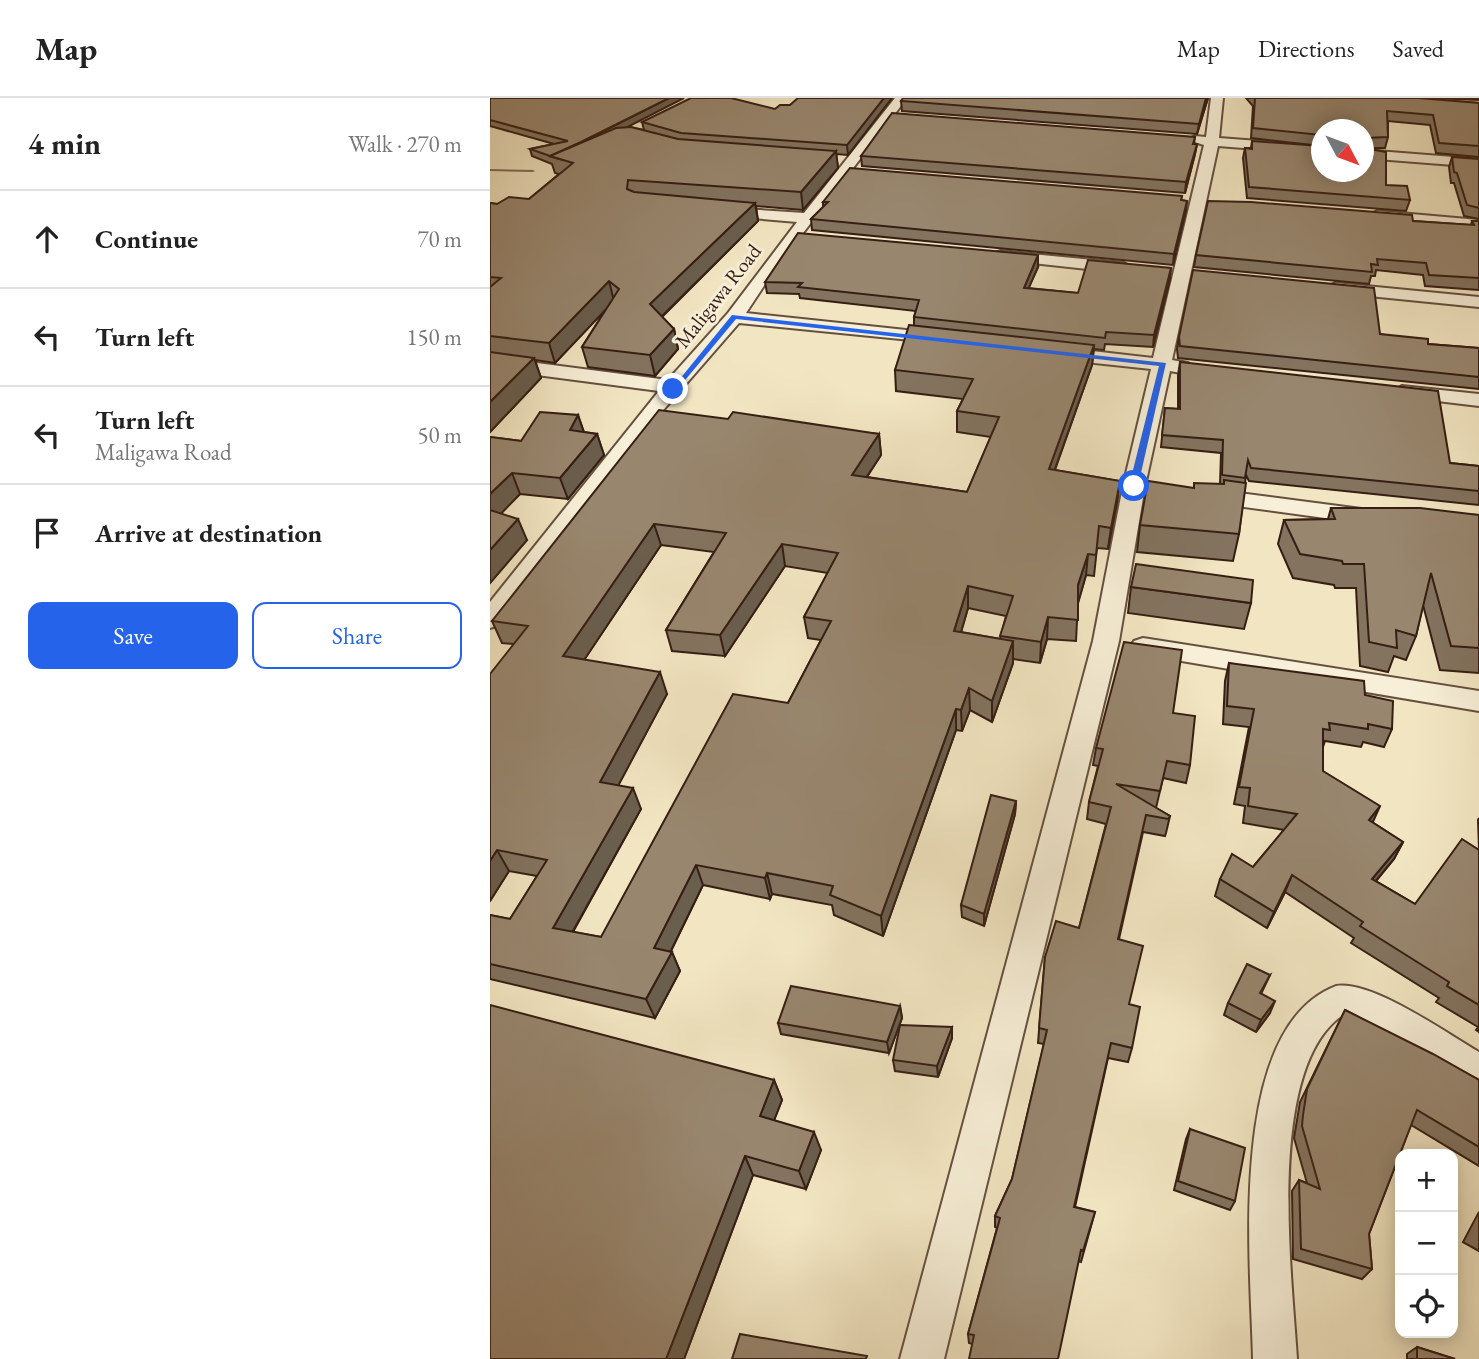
<!DOCTYPE html>
<html lang="en">
<head>
<meta charset="utf-8">
<style>
	:root { --surface:#fff; --page:#f2f2f2; --text:#222; --muted:#767676; --line:#e0e0e0; --accent:#2563eb }
	body { margin:0; font-family:"EB Garamond",serif; background:var(--page); color:var(--text) }
	.controls { position:absolute; right:21px; bottom:21px; display:grid; overflow:hidden; border-radius:14px; box-shadow:0 4px 18px #0003 }
	.controls button { width:63px; height:63px; display:grid; place-items:center; padding:0; border:0; border-bottom:2px solid var(--line); background:var(--surface); color:var(--text); font:35px sans-serif }
	.compass { position:absolute; left:821px; top:21px; width:63px; height:63px; border-radius:50%; background:var(--surface); box-shadow:0 4px 18px #0003; rotate:131deg }
	.stop { position:absolute; width:21px; height:21px; margin:-16px; border:5px solid #2563eb; border-radius:50%; background:#fff }
	.stop.end { background:#2563eb; border-color:#fff; box-shadow:0 2px 7px #0008 }
	.list { margin:0; padding:0; list-style:none }
	h2 { display:flex; justify-content:space-between; align-items:center; height:91px; margin:0; padding:0 28px; font-size:30px }
	h2 small { font-size:23px; font-weight:400; color:var(--muted) }
	.list li { display:grid; grid-template-columns:46px 1fr auto; gap:21px; align-items:center; box-sizing:border-box; height:98px; padding:0 28px; border-top:2px solid var(--line) }
	.list b { display:block; font-size:26px; white-space:nowrap }
	.list p { margin:0; font-size:23px; white-space:nowrap; color:var(--muted) }
	.list em { font-size:23px; font-style:normal; color:var(--muted) }
	.actions { display:flex; gap:14px; padding:21px 28px }
	.actions a { flex:1; padding:16px 0; border:2px solid var(--accent); border-radius:14px; text-align:center; font-size:24px; color:var(--accent) }
	.actions .main { background:var(--accent); color:#fff }
	.icon { flex:none; width:38px; height:38px; fill:none; stroke:currentColor; stroke-width:2; stroke-linecap:round; stroke-linejoin:round }
	.map { position:relative; flex:none; width:989px; height:1261px; overflow:hidden }
	header { display:flex; align-items:center; gap:42px; box-sizing:border-box; height:98px; padding:0 35px; background:var(--surface); border-bottom:2px solid var(--line) }
	header strong { font-size:33px }
	nav { display:flex; gap:38px; margin-inline-start:auto; font-size:24px }
	main { display:flex }
	aside { flex:1; background:var(--surface) }
	.map>svg:first-child { display:block }
	.lines { fill:none; stroke-linecap:round; stroke-linejoin:round }
	.stream { fill:#806d59; fill-rule:evenodd }
	.minor-casing { stroke:#655040; stroke-width:4 }
	.minor { fill:#f7efd7; fill-rule:evenodd }
	.wall { fill:#83735f; stroke:#361e14; stroke-width:2; fill-rule:evenodd }
	.shaded-wall { fill:#6a5e4d; stroke:#361e14; stroke-width:2 }
	.building { fill:#98866e; stroke:#361e14; stroke-width:2; fill-rule:evenodd }
	.route { fill:#2563eb }
	.labels { text-anchor:middle; stroke-width:6; stroke-linejoin:round; paint-order:stroke }
	.far-street-label { font-size:21px; fill:#361e14; stroke:#f7efd7 }
</style>
</head>
<body>
<header>
<strong>Map</strong>
<nav><a>Map</a><a>Directions</a><a>Saved</a></nav>
</header>
<main>
<aside>
<h2>4 min<small>Walk · 270 m</small></h2>
<ul class="list">
<li><svg class="icon" aria-label="ahead" viewBox="0 0 24 24"><path d="M12 20V5M6 11l6-6 6 6"/></svg><div><b>Continue</b></div><em>70 m</em></li>
<li><svg class="icon" aria-label="left" viewBox="0 0 24 24"><path d="M17 20v-9H6M10 6l-5 5 5 5"/></svg><div><b>Turn left</b></div><em>150 m</em></li>
<li><svg class="icon" aria-label="left" viewBox="0 0 24 24"><path d="M17 20v-9H6M10 6l-5 5 5 5"/></svg><div><b>Turn left</b><p>Maligawa Road</p></div><em>50 m</em></li>
<li><svg class="icon" aria-label="arrive" viewBox="0 0 24 24"><path d="M6 21V4h12l-3 4 3 4H6"/></svg><div><b>Arrive at destination</b></div></li>
</ul>
<div class="actions"><a class="main">Save</a><a>Share</a></div>
</aside>
<div class="map">
<svg width="989" height="1261" viewBox="0 0 989 1261">
	<rect width="100%" height="100%" fill="#f2e6c2"/>
	<filter id="stains"><feTurbulence type="fractalNoise" baseFrequency=".00286" numOctaves="4"/><feColorMatrix values="0 0 0 0 .2 0 0 0 0 .09 0 0 0 0 .02 0 0 0 .5 -.17"/></filter>
	<radialGradient id="worn" r=".72"><stop offset=".6" stop-color="#630" stop-opacity="0"/><stop offset="1" stop-color="#630" stop-opacity=".3"/></radialGradient>
	<g class="lines">
		<path class="stream" d="M0,71L43,72L45,73L43,74L0,73Z"/>
		<defs>
			<g id="minor">
				<path d="M405,0H417L283,174L256,215L454,236L461,238L463,242L461,246L249,225L169,317L9,527L0,530V504L169,293L0,271V259L178,282L238,215L307,124L228,117L223,115V109L314,115Z"/>
				<path d="M721,0H733L729,40L832,48V56L728,48L682,262L698,265L701,269L691,275L680,273L655,388L629,543L454,1261H410L603,543L633,388L661,271L567,261L558,255L567,249L663,260L714,47L698,42L705,38L716,39Z"/>
				<path d="M874,52L989,61V69L874,60Z"/>
				<path d="M887,113L989,122V132L882,121L879,118Z"/>
				<path d="M511,153L634,165L642,170L634,175L505,161V155Z"/>
				<path d="M845,185L989,199V209L839,194L836,190Z"/>
				<path d="M912,288L989,296V308L905,298L902,294Z"/>
				<path d="M718,391L879,412L887,414L890,419L887,424L879,426L710,403L707,398L710,393Z"/>
				<path d="M653,540L989,593V613L644,555L640,549L644,543Z"/>
				<path d="M846,888C882,882 956,935 989,954V992L864,919H850C776,975 802,1177 807,1261H763C761,1165 736,930 846,888Z"/>
			</g>
		</defs>
		<use href="#minor" class="minor-casing"/>
		<use href="#minor" class="minor"/>
	</g>
	<g class="wall">
		<path d="M0,0L154,32L152,24L285,11L300,7L402,0L358,57L346,56L348,70L313,112L266,108L268,123L172,219L184,231L188,251L165,278L98,269L92,249L116,211L65,265L45,262L51,280L0,334V105L7,106L39,101L69,76L65,75L62,66L42,58L40,51L64,46L0,28Z"/>
		<path d="M718,0L707,36L412,13L411,3Z"/>
		<path d="M756,0H928L989,5V59L946,55L940,27L898,23V39L895,50H876L896,87L920,102L916,113L757,100L753,60L755,50H761L762,43L873,74L831,32V48L761,40L763,8Z"/>
		<path d="M940,0H989V2Z"/>
		<path d="M705,39L704,46H707L705,56L695,95L372,68L371,58Z"/>
		<path d="M962,59L989,61V121L974,118L964,85H961L959,69Z"/>
		<path d="M692,98L691,102L697,103L683,167L322,132L321,121L333,109V104Z"/>
		<path d="M923,123L981,127L982,123H989V192L935,188L933,177L886,172L885,178H881L879,186L704,169L706,157Z"/>
		<path d="M548,169L538,190L588,195L680,181L663,249L615,246L614,252L604,251L602,267L565,372L630,383L627,404L618,451L607,450L604,478L596,477L588,504L586,543L557,541L550,565L523,561V565L502,624L480,612L472,633L466,632L393,838L344,817L342,807L282,796L280,801L213,787L181,853L190,873L165,920L0,881V817L20,821L47,778L19,773L0,803L23,546L12,545L2,523L238,321L389,336L391,357L377,379L477,394L501,339L467,334V313L473,301L406,293L405,272L424,227V219L426,213L310,200L309,196L277,195L275,184ZM171,447L224,454L176,532L182,553L235,558L295,468L338,475L314,519L318,540L331,542L298,605L111,839L83,834L151,711L128,687L177,596L94,562ZM478,510L516,518L510,541L471,534Z"/>
		<path d="M890,236L938,246L989,250V291L688,260L687,251L689,239Z"/>
		<path d="M690,264L960,365L989,368V407L759,383L756,377L749,436L743,463L647,454L650,427L703,390L730,386L731,355L671,349L675,310L688,311V277Z"/>
		<path d="M88,317L94,334L107,336L114,357L78,401L30,396L11,415L37,442L0,485V339L31,343Z"/>
		<path d="M841,410L989,417V575L950,572L933,507L926,538L916,562L904,558L898,574L870,568L866,490H845L844,487L803,480L788,446L794,422L838,421Z"/>
		<path d="M641,489L761,505L754,531L638,515Z"/>
		<path d="M739,565L875,597L902,631L894,649L873,644L871,649L835,643L833,649V673L882,724L913,744L904,761L886,783L925,806L989,751L988,722L989,720V934L986,932L988,929L946,904L949,900L861,845L864,840L795,794L777,830L725,798L730,781L763,769L794,732L753,725L755,708L744,706L759,629L733,626L735,583Z"/>
		<path d="M683,615L700,667L696,685L673,680L666,710L680,718L676,735L675,738L653,734L629,841L639,906L642,950L638,964L618,960L585,1109L605,1114L591,1164L588,1163L482,1246L479,1245L478,1236L507,1130L505,1129V1118L522,1081L554,946L548,945L555,859L589,830L616,726L597,721L599,704L608,668L603,667L606,650Z"/>
		<path d="M526,703L525,716L494,828L472,819L471,807Z"/>
		<path d="M780,877L771,896L780,915L766,934L734,917L738,905Z"/>
		<path d="M410,908L412,920L399,955L291,936L288,925Z"/>
		<path d="M855,912L989,982V1068L921,1027L879,1136L882,1171L872,1181L803,1161L802,1093L809,1082L817,1085L804,1040L810,1004Z"/>
		<path d="M462,929V940L448,979L405,973L403,962Z"/>
		<path d="M284,982L292,1002L284,1022L331,1052L316,1091L263,1077L194,1261H0Z"/>
		<path d="M700,1031L745,1103L740,1112L684,1092L696,1041Z"/>
		<path d="M989,1114V1153L973,1144Z"/>
		<path d="M927,1249L965,1261H917V1256Z"/>
	</g>
	<g class="shaded-wall">
		<path d="M179,0H194L73,62L62,59Z"/>
		<path d="M394,0H402L358,57L357,47Z"/>
		<path d="M716,0H718L707,36L709,26Z"/>
		<path d="M707,46L705,56L695,95L696,84Z"/>
		<path d="M346,53L348,70L313,112L311,94Z"/>
		<path d="M697,103L696,113L683,167L684,156Z"/>
		<path d="M265,105L268,123L164,226L160,206Z"/>
		<path d="M548,157V169L534,201V190Z"/>
		<path d="M681,170L680,181L663,249L664,237Z"/>
		<path d="M119,183L124,203L65,265L59,245Z"/>
		<path d="M184,231L188,251L165,278L160,257Z"/>
		<path d="M604,247L602,267L557,393L559,371Z"/>
		<path d="M44,260L51,280L0,334V304Z"/>
		<path d="M88,317L95,338L80,332Z"/>
		<path d="M107,336L114,357L78,401L70,380Z"/>
		<path d="M389,336L391,357L364,398L362,377Z"/>
		<path d="M22,375L30,396L0,427V396Z"/>
		<path d="M630,383L627,404L618,451L621,430Z"/>
		<path d="M28,421L37,442L0,485V452Z"/>
		<path d="M164,426L171,447L82,580L73,558Z"/>
		<path d="M292,446L295,468L235,558L230,537Z"/>
		<path d="M598,456L596,477L587,509L588,487Z"/>
		<path d="M478,488V510L465,555L464,533Z"/>
		<path d="M558,519L557,541L550,565L551,544Z"/>
		<path d="M523,543V565L502,624V603Z"/>
		<path d="M170,574L177,596L119,705L110,684Z"/>
		<path d="M479,590L480,612L472,633L471,612Z"/>
		<path d="M466,611V632L393,838L391,818Z"/>
		<path d="M143,690L151,711L74,849L63,830Z"/>
		<path d="M526,703L525,716L494,828V816Z"/>
		<path d="M890,708L882,726L879,722Z"/>
		<path d="M913,744L904,761L874,797L882,781Z"/>
		<path d="M7,752L19,773L0,803V763Z"/>
		<path d="M206,767L213,787L173,869L164,850Z"/>
		<path d="M277,775L282,796L280,801L275,780Z"/>
		<path d="M802,777L795,794L777,830L784,814Z"/>
		<path d="M182,854L190,873L165,920L156,901Z"/>
		<path d="M785,903L780,915L766,934L771,922Z"/>
		<path d="M410,908L412,920L399,955L397,944Z"/>
		<path d="M462,929V940L448,979L447,968Z"/>
		<path d="M284,982L292,1002L278,1038L270,1018Z"/>
		<path d="M324,1034L331,1052L316,1091L309,1073Z"/>
		<path d="M255,1058L263,1077L194,1261H176Z"/>
	</g>
	<g class="building">
		<path d="M0,0H179L91,44L60,58L40,51L78,43L0,22Z"/>
		<path d="M201,0H241L285,11L290,7H300L308,0H394L357,47L191,35L152,24Z"/>
		<path d="M413,0H716L709,26L411,3Z"/>
		<path d="M765,0H928L989,5V48L949,45L943,17L897,13L898,39L875,40L874,50L896,54V87L917,88L920,102L759,89L755,50L762,51V43L831,48V74H873V32H831V37L763,30Z"/>
		<path d="M402,15L705,39L703,46H707L696,84L371,58Z"/>
		<path d="M141,29L188,41L346,53L311,94L138,82L137,91L144,94L265,105L160,206L184,231L160,257L92,249L129,191L119,183L59,245L0,238V189L11,180L0,179V105L7,106L19,99L39,101L83,65L60,58L126,30Z"/>
		<path d="M962,59L989,61V110L977,107L967,75L964,74Z"/>
		<path d="M360,70L692,98L691,102L697,103L684,156L321,121L338,104H333Z"/>
		<path d="M718,103L761,104L922,117L923,123L984,127L982,123H989V180L939,177L936,165L887,161L888,167L881,166L882,174L706,157Z"/>
		<path d="M308,135L548,157L534,190L588,195L598,162L681,170L664,237L616,234L615,240L424,219L429,202L308,189L312,185L275,184Z"/>
		<path d="M703,172L884,190L890,236L938,241V246L989,250V279L690,248L689,239Z"/>
		<path d="M419,227L604,247L559,371L630,383L621,430L609,428L606,457L598,456L588,487V522L558,519L551,544L510,538L523,498L478,488L464,533L523,543L502,603L479,590L471,612L466,611L391,818L340,797L343,788L277,775L275,780L206,767L164,850L182,854L156,901L0,866V817L20,821L57,762L7,752L0,763V576L38,528L2,523L169,312L238,321L243,314L389,336L362,377L477,394L509,319L467,313L483,281L405,272ZM164,426L236,435L176,532L230,537L292,446L348,455L314,519L341,523L298,605L243,596L111,839L63,830L143,690L110,684L170,574L73,558Z"/>
		<path d="M0,254L44,260L0,304Z"/>
		<path d="M690,264L948,293L960,365L989,368V393L761,370L758,362L755,380L732,377L733,342L672,337L675,310L690,311Z"/>
		<path d="M50,314L88,317L80,332L107,336L70,380L22,375L0,396V339L31,343Z"/>
		<path d="M734,382L756,385L749,436L650,427L658,383L704,390V385L734,386Z"/>
		<path d="M841,410H930L989,417V550L961,548L941,475L926,538L906,532L907,550L879,544L874,466H853L852,463L810,456L794,422L845,421Z"/>
		<path d="M0,412L28,421L0,452Z"/>
		<path d="M646,466L763,482L761,505L641,489Z"/>
		<path d="M634,544L692,552L683,615L705,618L700,667L677,663L670,693L626,686L680,718L678,721L656,717L628,841L653,848L639,906L650,909L642,950L621,945L584,1109L605,1114L593,1153L591,1152L568,1261H479L484,1237L478,1236L510,1120L505,1118L522,1081L557,932L549,930L555,859L566,823L589,830L621,709L599,704L613,651L606,650Z"/>
		<path d="M739,565L874,583L875,597L903,603L902,631L878,626V631L839,625L840,632L833,631V673L890,708L879,722L913,744L882,781L925,806L972,741L989,752V907L957,888L959,884L870,828L873,824L802,777L784,814L730,781L742,756L763,769L807,716L758,708L760,690L749,689L764,611L737,608Z"/>
		<path d="M501,697L526,703L494,816L471,807Z"/>
		<path d="M757,866L780,877L770,895L785,903L771,922L738,905Z"/>
		<path d="M301,888L410,908L397,944L288,925Z"/>
		<path d="M0,907L284,982L270,1018L324,1034L309,1073L255,1058L176,1261H0Z"/>
		<path d="M855,912L943,956L989,982V1049L927,1012L879,1136L882,1171L811,1151L809,1082L830,1091L812,1028L813,1017L817,991Z"/>
		<path d="M410,927L462,929L447,968L403,962Z"/>
		<path d="M700,1031L755,1050L745,1103L688,1083Z"/>
		<path d="M250,1236L377,1258L376,1261H242Z"/>
		<path d="M927,1249L965,1261H927Z"/>
	</g>
	<path class="route" d="M242,217L676,265L648,388L644,391L639,388L669,268L246,221L186,293H180Z"/>
	<g class="labels">
		<g class="far-street-label">
			<text transform="translate(228 198) rotate(-52)" y="7">Maligawa Road</text>
		</g>
	</g>
	<rect width="100%" height="100%" filter="url(#stains)"/>
	<rect width="100%" height="100%" fill="url(#worn)"/>
</svg>
<div class="controls">
<button>+</button>
<button>−</button>
<button><svg class="icon" aria-label="locate" viewBox="0 0 24 24"><circle cx="12" cy="12" r="6"/><path d="M12 2v4M12 18v4M2 12h4M18 12h4"/></svg></button>
</div>
<svg class="compass" viewBox="-18 -18 36 36"><path d="M0-13l5 13h-10z" fill="#e53935"/><path d="M0 13l5-13h-10z" fill="#767676"/></svg>
<div class="stop" style="left:644px;top:388px"></div>
<div class="stop end" style="left:183px;top:291px"></div>
</div>
</main>
</body>
</html>
